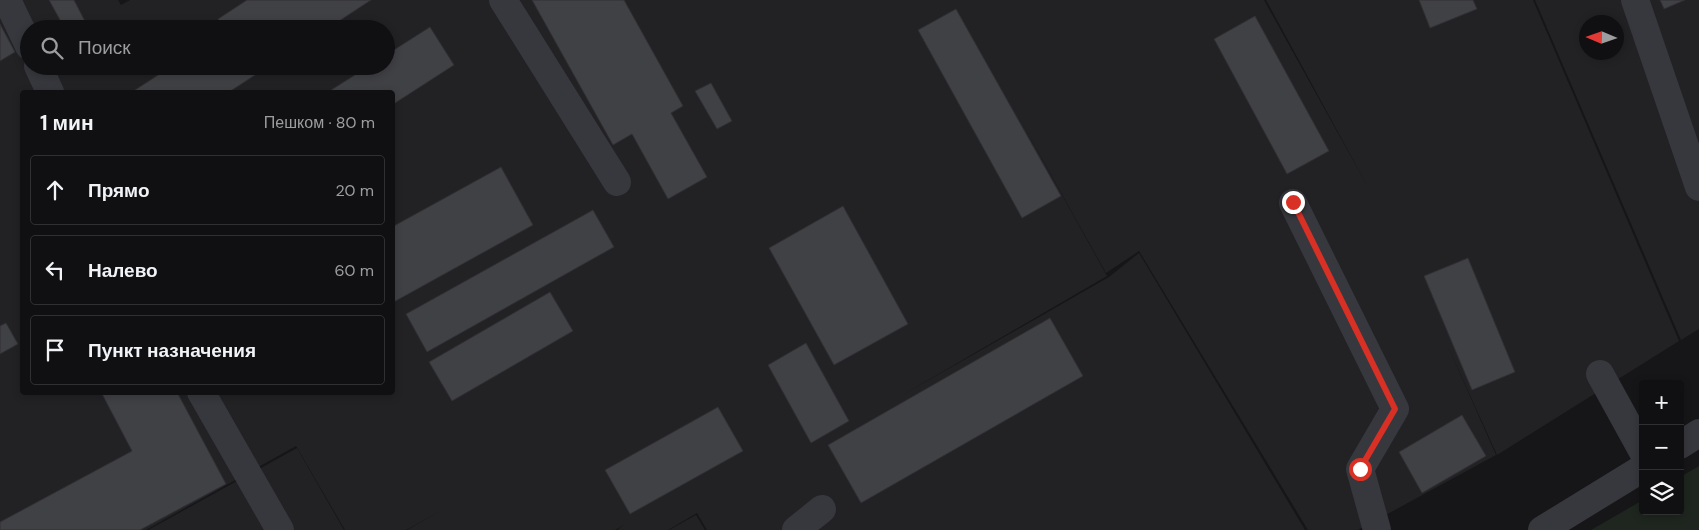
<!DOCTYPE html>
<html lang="ru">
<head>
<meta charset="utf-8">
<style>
	:root { --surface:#101012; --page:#19191b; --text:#f1f3f6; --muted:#9c9d9f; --line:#303032 }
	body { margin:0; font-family:"DM Sans",sans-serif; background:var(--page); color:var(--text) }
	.controls { position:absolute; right:15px; bottom:15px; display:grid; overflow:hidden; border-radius:5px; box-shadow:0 2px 8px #0003 }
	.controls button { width:45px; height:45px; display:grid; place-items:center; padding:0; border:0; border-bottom:1px solid var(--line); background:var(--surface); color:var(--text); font:25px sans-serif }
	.compass { position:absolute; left:1579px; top:15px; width:45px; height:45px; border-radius:50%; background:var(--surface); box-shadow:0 2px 8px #0003; rotate:272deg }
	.stop { position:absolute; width:15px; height:15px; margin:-11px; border:4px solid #d93025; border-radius:50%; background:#fff }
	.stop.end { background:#d93025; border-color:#fff; box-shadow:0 1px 5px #0008 }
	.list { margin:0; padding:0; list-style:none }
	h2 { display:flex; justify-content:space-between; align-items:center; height:65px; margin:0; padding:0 20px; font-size:21px }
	h2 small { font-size:16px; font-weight:400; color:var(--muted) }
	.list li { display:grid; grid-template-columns:32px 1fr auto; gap:15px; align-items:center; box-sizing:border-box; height:70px; margin:0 10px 10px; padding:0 10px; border:1px solid var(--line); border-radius:5px }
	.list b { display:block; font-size:19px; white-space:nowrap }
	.list em { font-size:16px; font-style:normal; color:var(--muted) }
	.icon { flex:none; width:28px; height:28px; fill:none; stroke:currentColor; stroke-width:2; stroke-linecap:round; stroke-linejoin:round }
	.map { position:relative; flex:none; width:1699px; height:530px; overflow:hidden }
	.search { position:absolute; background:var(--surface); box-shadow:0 2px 8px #0003; left:20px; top:20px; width:375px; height:55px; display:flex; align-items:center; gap:12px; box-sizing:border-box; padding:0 18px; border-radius:28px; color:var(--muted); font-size:19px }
	.panel { position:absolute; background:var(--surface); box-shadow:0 2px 8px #0003; left:20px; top:90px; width:375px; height:305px; border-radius:5px }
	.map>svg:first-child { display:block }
	.built { fill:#222225; fill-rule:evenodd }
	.green { fill:#1e261f }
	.building { fill:#404145; stroke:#303034 }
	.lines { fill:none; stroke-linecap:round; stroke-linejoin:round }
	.minor { stroke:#37383d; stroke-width:28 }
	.route { stroke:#d93025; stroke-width:6 }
</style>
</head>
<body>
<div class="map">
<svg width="1699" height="530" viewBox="0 0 1699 530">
	<rect width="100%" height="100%" fill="#161618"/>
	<g class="built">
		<path d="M7,0H118L121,5L130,0H1264L1369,189L1266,0H1533L1679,341L1497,455L1446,342L1496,455L1358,530H1308L1139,251L1106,273L1006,94L1107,276L899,397L1109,277L1139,253L1305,530H707L697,513L668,530H617L624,525L615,530H407L442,510L406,530H345L296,446L146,530H0V4ZM29,29H386V66H29ZM22,92H392V392H22Z"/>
		<path d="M1535,0H1699V329L1681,340ZM1586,22H1616V52H1586Z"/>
		<path d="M297,448L344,530H148Z"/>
		<path d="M696,515L705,530H669Z"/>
	</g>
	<path class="green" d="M1699,466V530H1591L1643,500V511H1680V477Z"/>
	<g class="building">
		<path d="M49,0H74L89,29H65Z"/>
		<path d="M247,0H371L327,29H225L218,19Z"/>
		<path d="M532,0H624L683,106L671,113L707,177L668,199L632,134L613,145Z"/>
		<path d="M1419,0H1473L1477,9L1430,28Z"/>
		<path d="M1660,0H1685L1664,9Z"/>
		<path d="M956,9L1061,196L1022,218L918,30Z"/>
		<path d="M1255,16L1329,151L1287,174L1214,39Z"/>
		<path d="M0,24L15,52L0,61Z"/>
		<path d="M430,27L454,65L392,105V92H328L369,66H386V55Z"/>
		<path d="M86,66H104L90,74Z"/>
		<path d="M172,66H269L229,92H132Z"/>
		<path d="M711,83L732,121L717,129L695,91Z"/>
		<path d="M501,167L533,225L392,303V227Z"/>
		<path d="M843,206L908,324L834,365L769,248Z"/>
		<path d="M593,210L614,247L427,352L406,314Z"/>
		<path d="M1468,258L1515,372L1472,390L1424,276Z"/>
		<path d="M550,292L573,331L452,401L429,362Z"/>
		<path d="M1050,318L1083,376L861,503L828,445Z"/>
		<path d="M6,323L18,344L0,354V326Z"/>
		<path d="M806,343L849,421L811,443L768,365Z"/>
		<path d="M101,392H177L226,484L140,530H0V522L132,451Z"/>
		<path d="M718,407L743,451L630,514L605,470Z"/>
		<path d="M1462,415L1486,456L1422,493L1399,452Z"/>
	</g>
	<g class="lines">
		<g class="minor">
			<path d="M7,0L29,46"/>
			<path d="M503,0L617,182"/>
			<path d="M1635,0L1699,187"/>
			<path d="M38,66L50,92"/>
			<path d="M1293,203L1395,409L1360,469L1377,530"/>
			<path d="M1600,374L1643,452"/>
			<path d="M201,392L280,530"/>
			<path d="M1680,445L1699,433"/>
			<path d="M796,530L822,509"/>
			<path d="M1542,530L1643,468"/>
		</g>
	</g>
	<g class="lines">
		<path class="route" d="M1293,202L1395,409L1360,469"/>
	</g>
</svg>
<div class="controls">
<button>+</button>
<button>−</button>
<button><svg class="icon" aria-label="layers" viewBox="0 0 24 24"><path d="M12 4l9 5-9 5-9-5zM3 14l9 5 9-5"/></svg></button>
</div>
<svg class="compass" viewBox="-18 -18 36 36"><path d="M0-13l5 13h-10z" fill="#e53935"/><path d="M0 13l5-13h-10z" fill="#9c9d9f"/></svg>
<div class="stop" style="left:1360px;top:469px"></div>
<div class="stop end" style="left:1293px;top:202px"></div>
<div class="search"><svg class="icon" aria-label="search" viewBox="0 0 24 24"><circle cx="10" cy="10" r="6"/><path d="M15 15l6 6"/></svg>Поиск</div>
<section class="panel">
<h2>1 мин<small>Пешком · 80 m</small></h2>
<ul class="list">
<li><svg class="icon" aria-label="ahead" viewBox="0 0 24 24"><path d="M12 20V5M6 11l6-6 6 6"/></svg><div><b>Прямо</b></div><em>20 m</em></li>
<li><svg class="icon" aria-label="left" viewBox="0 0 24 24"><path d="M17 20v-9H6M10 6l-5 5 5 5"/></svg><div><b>Налево</b></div><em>60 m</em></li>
<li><svg class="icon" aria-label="arrive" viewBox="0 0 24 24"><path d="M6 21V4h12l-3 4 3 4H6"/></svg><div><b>Пункт назначения</b></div></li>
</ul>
</section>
</div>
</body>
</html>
